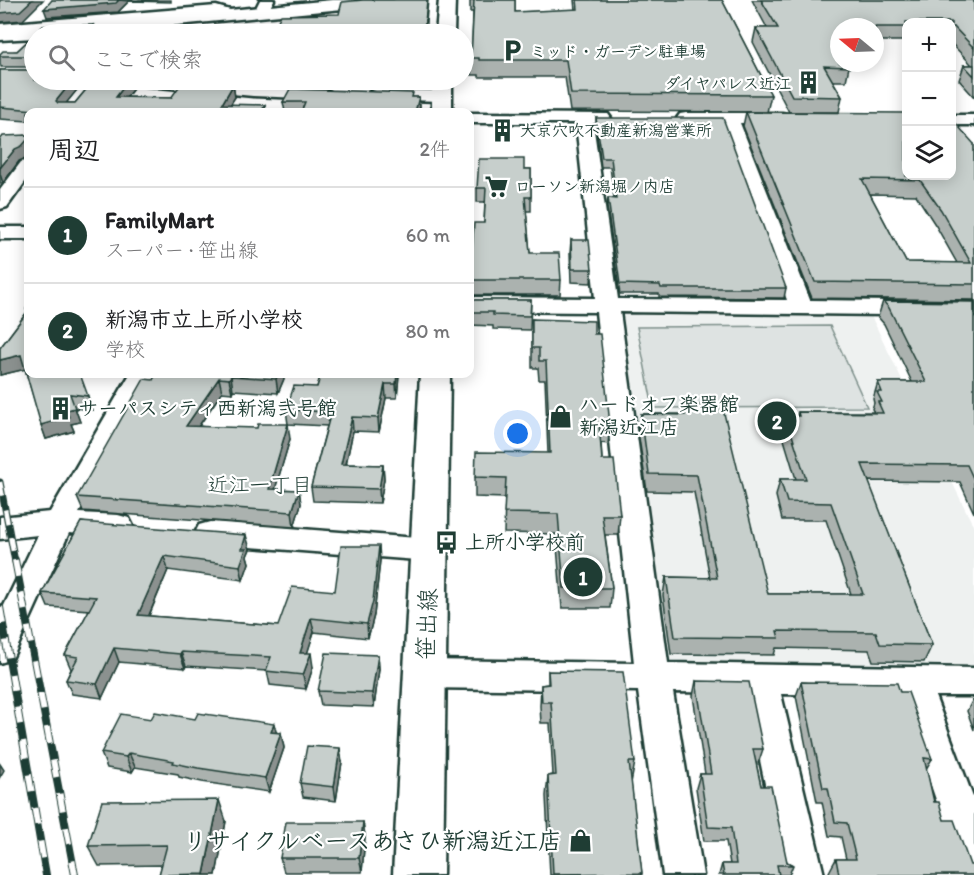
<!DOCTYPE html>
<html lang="ja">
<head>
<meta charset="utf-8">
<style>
	:root { --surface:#fff; --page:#f2f2f2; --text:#202124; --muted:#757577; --line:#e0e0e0; --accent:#1f3d34 }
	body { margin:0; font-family:Itim,"Klee One",sans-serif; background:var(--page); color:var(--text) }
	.controls { position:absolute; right:18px; top:18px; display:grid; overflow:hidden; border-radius:12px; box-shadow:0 3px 15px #0003 }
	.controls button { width:54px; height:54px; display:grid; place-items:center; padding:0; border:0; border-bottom:2px solid var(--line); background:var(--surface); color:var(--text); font:30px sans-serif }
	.compass { position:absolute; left:830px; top:18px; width:54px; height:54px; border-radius:50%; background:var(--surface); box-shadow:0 3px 15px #0003; rotate:289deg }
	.you { position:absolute; left:518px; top:434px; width:21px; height:21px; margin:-15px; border:4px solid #fff; border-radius:50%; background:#1a73e8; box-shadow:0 0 0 9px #1a73e833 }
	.badge { display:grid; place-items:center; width:39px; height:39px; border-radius:50%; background:var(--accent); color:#fff; font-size:20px; font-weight:700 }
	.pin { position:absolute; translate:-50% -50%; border:3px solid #fff; box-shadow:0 2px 6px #0006 }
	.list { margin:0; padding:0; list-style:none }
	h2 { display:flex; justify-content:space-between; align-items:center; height:78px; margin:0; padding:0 24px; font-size:26px }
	h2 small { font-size:20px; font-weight:400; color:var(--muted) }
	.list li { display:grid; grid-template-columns:39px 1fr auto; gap:18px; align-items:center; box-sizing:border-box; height:96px; padding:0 24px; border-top:2px solid var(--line) }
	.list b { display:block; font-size:22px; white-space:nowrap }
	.list p { margin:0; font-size:20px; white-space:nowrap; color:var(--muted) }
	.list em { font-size:20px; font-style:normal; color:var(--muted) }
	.icon { flex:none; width:33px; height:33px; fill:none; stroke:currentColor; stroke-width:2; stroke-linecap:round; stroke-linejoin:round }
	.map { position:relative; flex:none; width:974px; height:875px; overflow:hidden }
	.search { position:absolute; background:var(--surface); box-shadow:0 3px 15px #0003; left:24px; top:24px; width:450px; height:66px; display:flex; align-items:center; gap:15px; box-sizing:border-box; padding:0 21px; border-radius:33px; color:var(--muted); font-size:22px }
	.panel { position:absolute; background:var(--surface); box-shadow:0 3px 15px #0003; left:24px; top:108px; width:450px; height:270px; border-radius:12px }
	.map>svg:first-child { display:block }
	.built { fill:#eef1f0 }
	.green { fill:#dee3e2; stroke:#7e908b; stroke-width:1.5 }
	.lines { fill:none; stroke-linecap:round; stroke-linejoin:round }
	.minor-casing { stroke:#1f3d34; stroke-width:5 }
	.major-casing { stroke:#1f3d34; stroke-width:5 }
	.minor { fill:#fff; fill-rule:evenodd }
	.major { fill:#fff; fill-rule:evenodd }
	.rail-far1-casing { stroke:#1f3d34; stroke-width:7 }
	.rail-casing { stroke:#1f3d34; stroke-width:8 }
	.rail-far1 { stroke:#fff; stroke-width:4.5; stroke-dasharray:14; stroke-linecap:butt }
	.rail { stroke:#fff; stroke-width:6; stroke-dasharray:17; stroke-linecap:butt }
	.wall { fill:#abb2af; stroke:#1f3d34; stroke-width:1.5; fill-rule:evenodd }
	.shaded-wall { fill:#8b918f; stroke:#1f3d34; stroke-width:1.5 }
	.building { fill:#c7cfcc; stroke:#1f3d34; stroke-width:1.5; fill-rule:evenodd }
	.labels { text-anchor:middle; stroke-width:4.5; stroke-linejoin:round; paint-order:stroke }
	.far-poi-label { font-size:16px; font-weight:bold; fill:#1f3d34; stroke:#fff; text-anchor:start }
	.poi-label { font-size:20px; font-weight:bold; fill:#1f3d34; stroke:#fff; text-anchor:start }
	.neighbourhood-label { font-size:21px; fill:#1f3d34; stroke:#fff }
	.near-street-label { font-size:24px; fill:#1f3d34; stroke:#fff }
	.near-poi-label { font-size:24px; font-weight:bold; fill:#1f3d34; stroke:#fff; text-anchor:end }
</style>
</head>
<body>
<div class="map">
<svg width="974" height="875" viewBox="0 0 974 875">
	<rect width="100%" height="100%" fill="#fff"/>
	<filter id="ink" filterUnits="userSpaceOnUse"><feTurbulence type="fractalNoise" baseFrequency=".0167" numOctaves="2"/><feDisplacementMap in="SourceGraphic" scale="12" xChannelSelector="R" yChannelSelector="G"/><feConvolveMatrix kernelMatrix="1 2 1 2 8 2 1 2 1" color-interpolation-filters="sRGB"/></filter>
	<g filter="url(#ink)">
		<g class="built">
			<path d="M246,21L238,34H125L232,24Z"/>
			<path d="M626,312L870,314L974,527V673L667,668L616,316Z"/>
		</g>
		<path class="green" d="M830,326L867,407L653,408L637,327Z"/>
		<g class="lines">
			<defs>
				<g id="minor">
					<path d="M260,0H274L266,15L261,16L254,12Z"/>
					<path d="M216,6L237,12L239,15L232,19L215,14L0,32V24Z"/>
					<path d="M130,80H184L253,86L326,89L334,94L326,99L253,96L138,85Z"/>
					<path d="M376,90L442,91L450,96L442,101L370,99L368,95L370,91Z"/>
					<path d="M470,113L608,114L611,118L608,122L593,123L618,299L787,300L722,123L680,122L677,118L680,114L686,113H782L788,114L791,118L788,122L740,123L810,300L974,302V316L620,312L668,663L974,668V696H935L974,800V871L960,866L954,852L900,695L781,694L824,875H784L746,693L673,692L703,875H663L638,691L426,688L414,684L409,674L414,664L426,660L634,663L596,312L470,311V297L595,298L576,123H470Z"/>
					<rect x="952" y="115" width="22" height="10"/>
					<path d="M28,160V178L7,207L0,209V190L21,162Z"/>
					<rect x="0" y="227" width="28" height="12"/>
					<path d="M130,374H156L79,513L118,515L129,518L133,526L129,534L118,537L69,533L12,659L0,663V614L38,535L0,539V517L50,512Z"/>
					<path d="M210,522L430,539L441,542L445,550L441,558L430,561L210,544L199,541L195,533L199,525Z"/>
				</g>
				<g id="major">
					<path d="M332,0H392L384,5L84,34H34V38L0,40V30L65,26Z"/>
					<path d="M439,0H455L454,34H436Z"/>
					<rect x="432" y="80" width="20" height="32"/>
					<path d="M420,374H450L443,875H393Z"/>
				</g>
			</defs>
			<use href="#minor" class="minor-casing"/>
			<use href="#major" class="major-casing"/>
			<use href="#minor" class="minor"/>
			<use href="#major" class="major"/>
			<defs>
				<path id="rail-far1" d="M0,482L15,562"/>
				<g id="rail">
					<path d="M15,560L75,875"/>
					<path d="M0,607L46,875"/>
				</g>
			</defs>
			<use href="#rail-far1" class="rail-far1-casing"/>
			<use href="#rail" class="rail-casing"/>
			<use href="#rail-far1" class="rail-far1"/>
			<use href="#rail" class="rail"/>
		</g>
		<g class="wall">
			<path d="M52,0H171V2L129,1L118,12L47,17Z"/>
			<path d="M470,0H515V12L575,10L574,0H722L771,95L767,112L570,111L565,77H479V75H471L473,12H470Z"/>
			<path d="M752,0H974V97L959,80L964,65H972L951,43V22H906V41H875V27H839V63L849,67L846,81H833L842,97L839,112H789L753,42L756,28H767Z"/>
			<path d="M34,35V80H85L66,103H75L94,80H133L135,86L127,97L171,98L233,85L235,97L230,104L266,112H28V121L0,119V70H32L33,67H1L0,63V54L17,51Z"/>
			<path d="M298,80H420L418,88L299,85Z"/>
			<path d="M419,97L420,107L301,112H285L283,102Z"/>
			<path d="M746,112L974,144V300L812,298L743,126ZM870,194L916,195L936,226L957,263L906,262Z"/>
			<path d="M596,118L786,288L784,298L659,297V294H620L607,207L608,198H614L610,167H601L596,126Z"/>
			<path d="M28,135V155L26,158L19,161L3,183H0V140Z"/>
			<path d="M524,169H531V211H526L530,253L561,280L560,295H471L470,280L484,223L485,202H477V188Z"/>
			<path d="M571,240L592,269L591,283L571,282L570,253Z"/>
			<path d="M470,300H531L530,330L493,329V326L470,325Z"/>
			<path d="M883,301L974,302V513L960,482L868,481L932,645L924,662L873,661L869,650L776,648L774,655L671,654L663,595L666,577L710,578L694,492L647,491L638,431L641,414H681L683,405L768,594H851L826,520H782L776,496L780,479H796L782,433L786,416H797L798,412H874L872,409L874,403L873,399L878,382H912L884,324L878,317Z"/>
			<path d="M28,305V374L88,396L92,410L75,408L80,422L71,424L74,431L46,439L25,369L0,375V348L27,312L26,309Z"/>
			<path d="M532,319L594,334L610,424L608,444L601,443L602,460L620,515L618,535H605L612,588L610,608H562L556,534L504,533L505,498L475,497V477L548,453L545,380H539L538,368H532Z"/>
			<path d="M286,374L278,393L233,390L232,393L222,392L199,426L290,439L275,489L299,490L301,504L294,527L83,511L77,497L153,380Z"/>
			<path d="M321,374H399L397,398H386L379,432L353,431L346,464L383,465L384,479L380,503L313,501L311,487L327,426L288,424L286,410L317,387Z"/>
			<path d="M81,522L250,549L247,556L249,563L243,580L168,570L149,616L278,626L335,591L380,560L374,615L368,638L314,632L307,653L313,667L306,689L270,685L267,671L186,666L185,668L119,662L102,698L72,694L66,680L71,669L65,655L89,610L48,607L42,593Z"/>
			<path d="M378,655L379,669L374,707L321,705L318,691Z"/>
			<path d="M548,671L635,762L631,783L642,875H550L546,796L548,776L553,775L550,723H541L540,706L541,685L548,684Z"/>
			<path d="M696,681L763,749L758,764L756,763L761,786L787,862L793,865L789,875H719L722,864H730L726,841H704L696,788L700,774H705L693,696Z"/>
			<path d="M801,682L900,692L932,759L926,769L934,802L974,875H830L829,872L836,859H846L841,837L829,836L822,802H817L796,696Z"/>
			<path d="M974,697V730L967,711Z"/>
			<path d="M151,719L281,733L284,748L269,792L202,782L179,777L178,774L135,767L132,772L107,768L101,753Z"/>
			<path d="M342,762L336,801L303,797L300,783Z"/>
			<path d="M226,821L216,875H159L162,865L99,866L88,846Z"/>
			<path d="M363,822L365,836L362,872H284L280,858Z"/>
		</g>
		<g class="shaded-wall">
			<path d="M32,0H43L23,20L0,22V13Z"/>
			<path d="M119,0L129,1L118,12L47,17L44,9Z"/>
			<path d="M428,0L425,34H424Z"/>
			<path d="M93,25L95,34L85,33Z"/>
			<path d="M73,80H85L59,112L56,101Z"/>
			<path d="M129,80H133L135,86L118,108L116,97Z"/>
			<path d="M417,80H420L418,88Z"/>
			<path d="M233,85L235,97L226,112L222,104Z"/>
			<path d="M419,97L420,107L418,112H415Z"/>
			<path d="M265,105L266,112H261Z"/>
			<path d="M28,139V155L26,158L19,161L3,183L0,174V168L15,149Z"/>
			<path d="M21,355L26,369L0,375V360Z"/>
			<path d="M278,374H286L278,393L276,379Z"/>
			<path d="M397,374H399L397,398L396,384Z"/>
			<path d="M231,376L233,390L232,393L229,379Z"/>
			<path d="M219,378L222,392L189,440L186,426Z"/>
			<path d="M385,384L386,398L379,432L378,418Z"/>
			<path d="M75,408L80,422L71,424L74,431L46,439L41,425L67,410Z"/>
			<path d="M352,417L353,431L343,478L341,464Z"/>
			<path d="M288,424L290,439L271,503L269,489Z"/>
			<path d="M383,465L384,479L380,503L379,489Z"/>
			<path d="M299,490L301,504L294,527L292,512Z"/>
			<path d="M246,535L250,549L247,556L249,563L243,580L240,566L242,549Z"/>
			<path d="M379,546L380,560L374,615L368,638L367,624Z"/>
			<path d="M164,556L168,570L143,629L138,615Z"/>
			<path d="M311,618L314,632L303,667L300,653Z"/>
			<path d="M114,648L119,662L102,698L97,684Z"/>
			<path d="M181,652L186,666L185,668L180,654Z"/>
			<path d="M311,653L313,667L306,689L303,675Z"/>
			<path d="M378,655L379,669L374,707L372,693Z"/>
			<path d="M274,724L278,738L271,732Z"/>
			<path d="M281,733L284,748L269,792L265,778Z"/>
			<path d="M340,748L342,762L336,801L334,787Z"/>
			<path d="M129,753L135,767L132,772L126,757Z"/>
			<path d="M0,764L4,770L0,777Z"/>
			<path d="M219,800L226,821L216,875H204Z"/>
			<path d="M363,822L365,836L362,872L359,858Z"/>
		</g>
		<g class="building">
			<path d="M0,0H32L20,11L0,13Z"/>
			<path d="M52,0H119L116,3L44,9Z"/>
			<path d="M363,0H427L424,34H271L281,15L339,14L342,2Z"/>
			<path d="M474,0H515V12L578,9L577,0H722L771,95L571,94L566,60H479V58H471Z"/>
			<path d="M761,0H974V48L954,27H951V22H906V27H839V39H833L839,50V63H847L849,67L824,66L842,97L792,96L756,28H778Z"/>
			<path d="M93,25L85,33L228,32L226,34H35L43,26Z"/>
			<path d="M34,35V80H73L56,101L58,103H75L94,80H129L116,97L171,98L183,81L233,85L222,104L265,105L261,112H58L0,107V70H32L33,58L31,56H0V54L3,51H17Z"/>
			<path d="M964,65H974V76Z"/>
			<path d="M290,89L413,93L412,97H419L415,112H301L305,102H283Z"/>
			<path d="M746,112L906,113V176H951V118L974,144V284L815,282ZM862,179L920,180L941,210L971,263L906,262Z"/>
			<path d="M596,118H723L786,288H661L660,285L620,284L608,198L616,199L611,158H602Z"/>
			<path d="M28,135V139L22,146L15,149L0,168V140L3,136Z"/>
			<path d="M479,159H524V169H531V197H525L530,253H559L561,280H470L474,223H484L486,188H477Z"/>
			<path d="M571,240H589L592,269H572Z"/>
			<path d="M470,300H531L530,316L493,315V312H470Z"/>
			<path d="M883,301L974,302V480L967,465L862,464L932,645L880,644L876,632L777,631L779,638L675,637L666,577L717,578L697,475L649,474L641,414L685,415L683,405H722L768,594H863L831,503L787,502L780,479H806L786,416H799L798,412L883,413L878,402H882L877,392H882L878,382H926L889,308Z"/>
			<path d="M28,311V374H80L88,396L70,394L75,408L67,410L69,417L41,425L21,355L0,360V348Z"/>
			<path d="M532,319L594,321V334H600L610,424H599L602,460H614L620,515H602L612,588H564L558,514L504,513L506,478L475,477L476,452L550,453L546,361H539V348H532Z"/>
			<path d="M156,374H278L276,379L231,376L229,379L219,378L186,426L257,428L258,424H288L269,489L299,490L292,512L77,497L144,379L153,380Z"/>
			<path d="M321,374H397L396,384H385L378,418L352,417L341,464L383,465L379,489L311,487L331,412L286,410L294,386L317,387Z"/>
			<path d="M81,522L246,535L242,549H246L240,566L164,556L138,615L278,626L292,587L335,591L341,546H379L373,601L367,624L311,618L300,653H311L303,675L266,671L271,657L181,652L180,654L114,648L97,684L66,680L78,657L65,655L96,597L42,593Z"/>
			<path d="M326,653L378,655L372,693L318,691Z"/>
			<path d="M548,671L623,672L635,762H629L642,873L553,874L548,776L556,775L551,702H542L541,685L549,684Z"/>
			<path d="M696,681L749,682L763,749H753L761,786H771L787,862L793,865H777L779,875H724L722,864H736L731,828L708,827L700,774H711Z"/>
			<path d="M801,682L897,683L900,692H908L932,759L924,758L934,802H939L944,820H954L970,865H974V875H839L836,859H856L847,823L835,822L828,788H823Z"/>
			<path d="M155,712L195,719L198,713L274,724L271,732L281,733L265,778L198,768L173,763L174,761L129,753L126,757L101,753L121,714L151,719Z"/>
			<path d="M307,746L340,748L334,787L300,783Z"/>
			<path d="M219,800L204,874L159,875L167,845L88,846L102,801Z"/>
			<path d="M286,822H363L359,858H280Z"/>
		</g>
	</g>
	<defs>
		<symbol id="parking-bare" viewBox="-9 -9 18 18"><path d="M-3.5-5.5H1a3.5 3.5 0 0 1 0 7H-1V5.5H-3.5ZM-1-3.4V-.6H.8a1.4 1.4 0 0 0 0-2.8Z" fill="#1f3d34" stroke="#fff" stroke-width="2.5" paint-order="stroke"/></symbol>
		<symbol id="building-bare" viewBox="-9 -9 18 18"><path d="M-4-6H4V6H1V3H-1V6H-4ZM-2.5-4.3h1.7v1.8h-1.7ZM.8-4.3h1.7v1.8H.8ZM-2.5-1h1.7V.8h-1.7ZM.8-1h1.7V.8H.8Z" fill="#1f3d34" stroke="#fff" stroke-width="2.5" paint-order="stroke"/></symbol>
		<symbol id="supermarket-bare" viewBox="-9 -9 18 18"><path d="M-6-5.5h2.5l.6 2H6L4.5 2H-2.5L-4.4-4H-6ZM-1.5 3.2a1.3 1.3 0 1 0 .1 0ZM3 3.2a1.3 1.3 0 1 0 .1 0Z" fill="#1f3d34" stroke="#fff" stroke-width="2.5" paint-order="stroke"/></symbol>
		<symbol id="shop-bare" viewBox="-9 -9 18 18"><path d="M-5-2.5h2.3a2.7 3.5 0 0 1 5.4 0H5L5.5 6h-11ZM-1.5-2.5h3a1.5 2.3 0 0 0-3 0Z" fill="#1f3d34" stroke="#fff" stroke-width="2.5" paint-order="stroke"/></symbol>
		<symbol id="bus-bare" viewBox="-9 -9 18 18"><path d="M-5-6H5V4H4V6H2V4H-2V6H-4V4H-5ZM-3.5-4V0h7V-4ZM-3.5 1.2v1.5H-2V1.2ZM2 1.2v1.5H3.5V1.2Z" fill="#1f3d34" stroke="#fff" stroke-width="2.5" paint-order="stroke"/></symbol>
	</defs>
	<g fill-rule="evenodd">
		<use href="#parking-bare" x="496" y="34" width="33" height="33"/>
		<use href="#building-bare" x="792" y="66" width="33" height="33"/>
		<use href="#building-bare" x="486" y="114" width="33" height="33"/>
		<use href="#supermarket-bare" x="480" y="170" width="33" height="33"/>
		<use href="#building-bare" x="44" y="392" width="33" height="33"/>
		<use href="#shop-bare" x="544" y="400" width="33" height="33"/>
		<use href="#bus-bare" x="430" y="526" width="33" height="33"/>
		<use href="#shop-bare" x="564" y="824" width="33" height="33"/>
	</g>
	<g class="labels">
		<g class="far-poi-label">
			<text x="530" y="57">ミッド・ガーデン駐車場</text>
			<text x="791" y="89" text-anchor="end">ダイヤパレス近江</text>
			<text x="520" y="136">大京穴吹不動産新潟営業所</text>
			<text x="515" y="192">ローソン新潟堀ノ内店</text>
		</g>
		<g class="poi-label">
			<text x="579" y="411">ハードオフ楽器館<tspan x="579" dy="23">新潟近江店</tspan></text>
			<text x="78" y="415">サーパスシティ西新潟弐号館</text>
			<text x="465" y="549">上所小学校前</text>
		</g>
		<g class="neighbourhood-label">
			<text x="260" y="492">近江一丁目</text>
		</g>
		<g class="near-street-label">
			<text transform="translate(427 624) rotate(-88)" y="8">笹出線</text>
		</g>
		<g class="near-poi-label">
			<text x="562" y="849">リサイクルベースあさひ新潟近江店</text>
		</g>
	</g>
</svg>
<div class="controls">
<button>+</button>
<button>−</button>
<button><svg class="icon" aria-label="layers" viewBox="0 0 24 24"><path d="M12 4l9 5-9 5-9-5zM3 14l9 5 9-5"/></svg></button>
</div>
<svg class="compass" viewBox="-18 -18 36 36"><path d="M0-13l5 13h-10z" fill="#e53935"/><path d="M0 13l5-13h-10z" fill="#757577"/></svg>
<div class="you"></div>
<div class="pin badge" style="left:583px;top:577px">1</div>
<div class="pin badge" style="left:777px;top:421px">2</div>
<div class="search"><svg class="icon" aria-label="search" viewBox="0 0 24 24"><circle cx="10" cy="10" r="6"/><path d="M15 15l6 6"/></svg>ここで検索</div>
<section class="panel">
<h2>周辺<small>2件</small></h2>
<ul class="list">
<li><span class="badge">1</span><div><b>FamilyMart</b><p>スーパー · 笹出線</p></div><em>60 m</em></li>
<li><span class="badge">2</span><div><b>新潟市立上所小学校</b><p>学校</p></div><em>80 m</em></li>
</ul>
</section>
</div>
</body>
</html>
